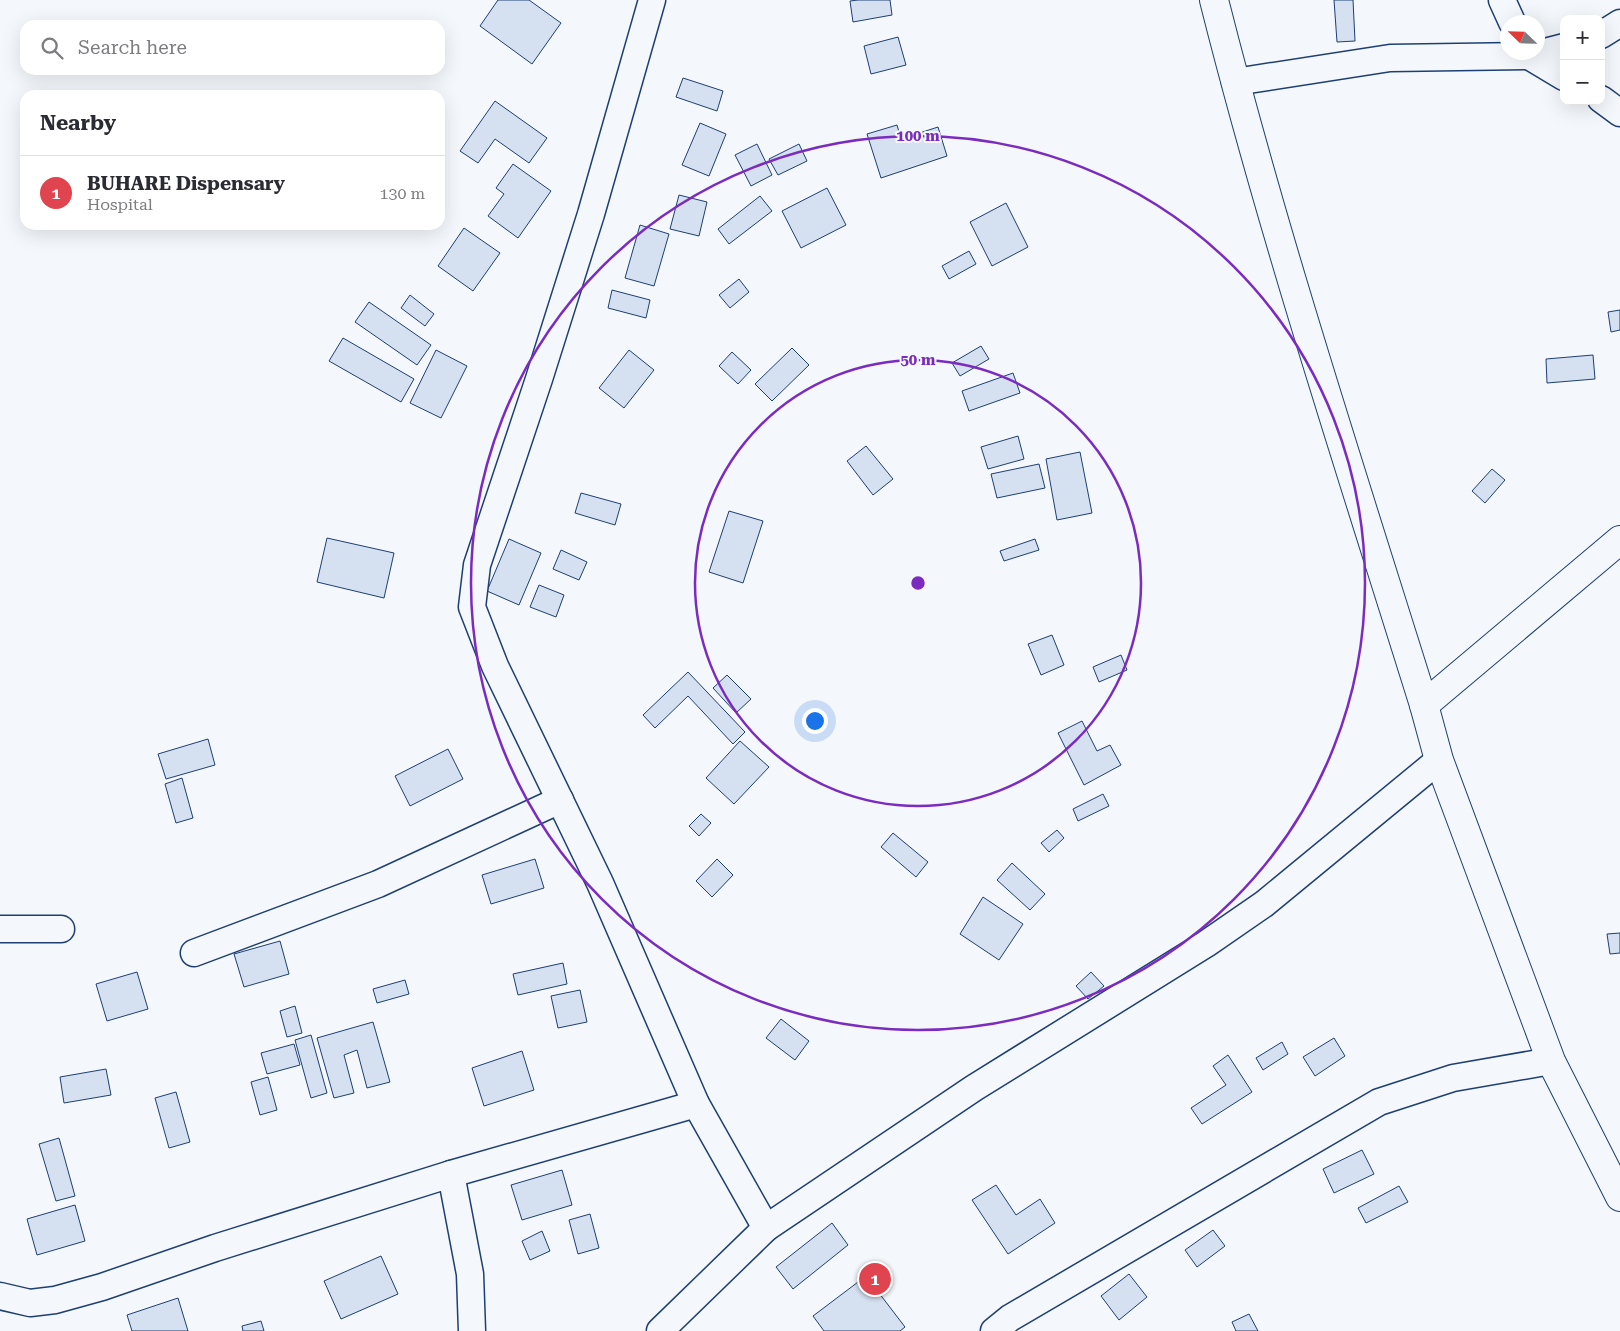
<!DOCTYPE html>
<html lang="en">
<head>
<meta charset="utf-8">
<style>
	:root { --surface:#fff; --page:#f7f7f7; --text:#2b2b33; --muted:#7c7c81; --line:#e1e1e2; --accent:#1a73e8 }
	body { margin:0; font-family:"Roboto Serif",serif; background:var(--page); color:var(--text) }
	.controls { position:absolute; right:15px; top:15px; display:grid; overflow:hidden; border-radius:10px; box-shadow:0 5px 20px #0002 }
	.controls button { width:45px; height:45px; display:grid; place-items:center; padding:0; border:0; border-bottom:1px solid var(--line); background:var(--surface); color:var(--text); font:25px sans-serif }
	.compass { position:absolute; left:1500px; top:15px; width:45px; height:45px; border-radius:50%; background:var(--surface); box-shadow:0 5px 20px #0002; rotate:293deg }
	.you { position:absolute; left:814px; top:720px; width:18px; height:18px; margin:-12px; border:4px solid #fff; border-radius:50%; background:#1a73e8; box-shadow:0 0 0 8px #1a73e833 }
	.badge { display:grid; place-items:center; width:32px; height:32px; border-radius:50%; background:var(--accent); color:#fff; font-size:16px; font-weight:700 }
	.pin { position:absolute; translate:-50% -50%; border:2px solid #fff; box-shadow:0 1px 5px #0006 }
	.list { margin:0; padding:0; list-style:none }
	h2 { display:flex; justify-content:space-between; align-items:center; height:65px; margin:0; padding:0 20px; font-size:21px }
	h2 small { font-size:16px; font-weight:400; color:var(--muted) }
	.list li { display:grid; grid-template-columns:32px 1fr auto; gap:15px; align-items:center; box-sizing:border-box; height:75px; padding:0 20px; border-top:1px solid var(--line) }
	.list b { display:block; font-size:19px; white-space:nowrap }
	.list p { margin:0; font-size:16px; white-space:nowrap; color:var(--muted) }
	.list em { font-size:16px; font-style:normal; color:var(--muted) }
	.icon { flex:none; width:28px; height:28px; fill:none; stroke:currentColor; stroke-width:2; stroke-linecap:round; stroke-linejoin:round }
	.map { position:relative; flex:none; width:1620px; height:1331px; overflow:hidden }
	.search { position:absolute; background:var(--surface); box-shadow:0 5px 20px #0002; left:20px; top:20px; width:425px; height:55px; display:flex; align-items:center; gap:12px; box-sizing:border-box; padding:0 18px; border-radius:15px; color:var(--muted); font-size:19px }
	.panel { position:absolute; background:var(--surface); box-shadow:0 5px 20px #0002; left:20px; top:90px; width:425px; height:140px; border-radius:15px }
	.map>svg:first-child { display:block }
	.building { fill:#d5e0f0; stroke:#1d3f73 }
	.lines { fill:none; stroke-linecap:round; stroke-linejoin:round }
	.street-casing { stroke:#1d3f73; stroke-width:29 }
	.secondary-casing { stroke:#1d3f73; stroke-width:30 }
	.street { stroke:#f4f7fb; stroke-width:26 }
	.secondary { stroke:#f4f7fb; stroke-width:28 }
	.ring { fill:none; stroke:#7b2cbf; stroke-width:2.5 }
	.centre { fill:#7b2cbf; stroke:#f4f7fb; stroke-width:2.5 }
	.ring-label { font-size:15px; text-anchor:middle; font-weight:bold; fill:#7b2cbf; stroke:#f4f7fb; stroke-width:4; stroke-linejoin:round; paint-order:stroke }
</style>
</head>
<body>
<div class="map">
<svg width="1620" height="1331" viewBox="0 0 1620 1331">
	<rect width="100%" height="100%" fill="#f4f7fb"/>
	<g class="building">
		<path d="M498,0H529L561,23L532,64L480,26Z"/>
		<path d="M858,0H890L892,15L853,22L850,1Z"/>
		<path d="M1334,0H1353L1355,41L1337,42Z"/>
		<path d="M898,37L906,65L871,74L864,46Z"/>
		<path d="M683,78L723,91L717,111L676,97Z"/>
		<path d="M495,101L547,138L529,163L495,139L478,163L460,151Z"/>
		<path d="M700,123L726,134L709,176L682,165Z"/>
		<path d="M897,125L901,139L938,127L947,156L881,178L867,134Z"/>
		<path d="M757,144L772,175L751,186L735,155Z"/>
		<path d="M799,144L807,161L778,175L769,159Z"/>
		<path d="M513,164L551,191L518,238L488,216L504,194L496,188Z"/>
		<path d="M827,188L846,225L801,248L782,211Z"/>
		<path d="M679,195L707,202L699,236L670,229Z"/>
		<path d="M760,196L772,211L729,244L718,229Z"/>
		<path d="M1006,203L1028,247L992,266L970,222Z"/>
		<path d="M640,225L669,234L654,286L625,278Z"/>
		<path d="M464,228L500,253L473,291L438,266Z"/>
		<path d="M969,251L976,264L949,279L942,266Z"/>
		<path d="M739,279L749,292L730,308L719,295Z"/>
		<path d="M612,290L650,300L646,318L608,308Z"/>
		<path d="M410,295L434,314L425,326L401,308Z"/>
		<path d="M369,302L431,345L417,365L355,322Z"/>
		<path d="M1620,310V330L1611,332L1608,312Z"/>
		<path d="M343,338L414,379L401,402L329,361Z"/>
		<path d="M981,346L989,359L960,376L952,363Z"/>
		<path d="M792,348L809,365L772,401L755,384Z"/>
		<path d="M436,350L467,366L441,418L410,403Z"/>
		<path d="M629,350L654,370L624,408L599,388Z"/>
		<path d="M732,352L751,370L738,384L719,366Z"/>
		<path d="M1593,355L1595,379L1547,383L1546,359Z"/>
		<path d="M1013,373L1020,393L969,411L962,391Z"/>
		<path d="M1018,436L1024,459L988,469L981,447Z"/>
		<path d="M866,446L893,479L873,495L847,461Z"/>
		<path d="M1080,452L1092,513L1057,520L1046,459Z"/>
		<path d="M1039,464L1045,488L997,498L991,474Z"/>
		<path d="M1492,469L1505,480L1485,503L1472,491Z"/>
		<path d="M581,493L621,504L615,525L575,513Z"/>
		<path d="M729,511L763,521L743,583L709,572Z"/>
		<path d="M327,538L394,553L384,598L317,582Z"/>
		<path d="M509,539L541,553L519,605L487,591Z"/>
		<path d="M1035,539L1039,550L1004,561L1000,551Z"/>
		<path d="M561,550L587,562L579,580L553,569Z"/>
		<path d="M539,585L564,595L556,617L530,607Z"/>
		<path d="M1052,635L1064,665L1041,675L1028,644Z"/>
		<path d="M1121,655L1127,670L1099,682L1093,667Z"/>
		<path d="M688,672L745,732L733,744L688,696L655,728L643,715Z"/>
		<path d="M727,675L751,699L736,713L713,688Z"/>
		<path d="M1082,721L1097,751L1110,745L1121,765L1084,785L1058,733Z"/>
		<path d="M208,739L215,765L166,779L158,754Z"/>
		<path d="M740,741L769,767L734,804L706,778Z"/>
		<path d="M448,749L463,779L410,806L395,776Z"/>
		<path d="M182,778L193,818L176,823L165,784Z"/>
		<path d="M1103,794L1109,806L1078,821L1073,809Z"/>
		<path d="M701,814L711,823L699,836L689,826Z"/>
		<path d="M1057,830L1064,838L1049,852L1041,843Z"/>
		<path d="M893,833L928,862L916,877L881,847Z"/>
		<path d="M535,859L544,888L491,904L482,875Z"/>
		<path d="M717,859L733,875L712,897L696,881Z"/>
		<path d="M1012,863L1045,894L1030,910L997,880Z"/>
		<path d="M983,897L1023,924L999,960L960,934Z"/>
		<path d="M1620,933V953L1610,954L1607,934Z"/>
		<path d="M280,941L289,974L244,987L234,954Z"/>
		<path d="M563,963L567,984L518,995L513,974Z"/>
		<path d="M137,972L148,1009L107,1021L96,984Z"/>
		<path d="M1091,972L1104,986L1088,999L1076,986Z"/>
		<path d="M405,980L409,994L377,1003L373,989Z"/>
		<path d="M580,990L587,1022L558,1028L551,996Z"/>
		<path d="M295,1006L302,1033L287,1037L280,1011Z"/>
		<path d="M781,1019L809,1041L795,1060L766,1038Z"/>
		<path d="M373,1022L390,1082L367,1088L357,1050L344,1055L354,1093L334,1098L317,1038Z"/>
		<path d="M311,1035L327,1093L311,1098L295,1040Z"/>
		<path d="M1334,1038L1345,1056L1315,1076L1303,1057Z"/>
		<path d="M1282,1042L1288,1054L1263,1070L1256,1058Z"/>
		<path d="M294,1044L300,1065L267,1074L261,1053Z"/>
		<path d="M522,1051L534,1090L484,1106L472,1068Z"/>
		<path d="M1228,1055L1252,1092L1202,1124L1191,1108L1226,1085L1213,1066Z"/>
		<path d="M106,1069L111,1095L64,1103L60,1077Z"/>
		<path d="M268,1077L277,1110L260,1115L251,1082Z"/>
		<path d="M176,1092L190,1142L169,1148L155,1098Z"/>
		<path d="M59,1138L75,1196L56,1201L39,1144Z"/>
		<path d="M1362,1150L1374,1174L1334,1193L1323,1169Z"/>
		<path d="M562,1170L572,1205L522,1220L511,1185Z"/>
		<path d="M996,1185L1016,1215L1040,1199L1055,1223L1008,1254L972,1200Z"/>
		<path d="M1399,1186L1408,1202L1366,1223L1358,1208Z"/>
		<path d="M75,1205L85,1241L37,1255L27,1219Z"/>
		<path d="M590,1214L599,1248L578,1254L569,1220Z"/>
		<path d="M832,1223L848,1245L793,1289L776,1267Z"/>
		<path d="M1213,1230L1225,1246L1197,1267L1185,1250Z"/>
		<path d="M542,1231L550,1251L530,1260L522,1241Z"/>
		<path d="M381,1256L398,1294L341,1319L324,1281Z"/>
		<path d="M1129,1274L1147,1297L1119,1320L1101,1296Z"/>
		<path d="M866,1276L905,1327L900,1331H824L813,1316Z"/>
		<path d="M178,1298L188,1331H132L127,1315Z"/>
		<path d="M1249,1314L1258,1331H1236L1232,1322Z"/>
		<path d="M261,1321L264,1331H243L242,1326Z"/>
	</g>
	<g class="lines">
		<defs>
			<g id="street">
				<path d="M652,0L591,214L539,379L477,565L472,607L495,666L600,883L696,1104L766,1228"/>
				<path d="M1502,0L1512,22"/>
				<path d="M1601,35L1620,23"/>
				<path d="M1527,52L1529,56L1564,77"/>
				<path d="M1235,82L1390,58L1529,56L1564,47"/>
				<path d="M1601,99L1620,113"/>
				<path d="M0,929H61"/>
				<path d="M194,953L378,884L560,800"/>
				<path d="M451,1174L470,1274L472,1331"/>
				<path d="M0,1296L30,1303L55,1300L102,1287L215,1248L451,1174L696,1104"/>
				<path d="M660,1331L766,1228L974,1088L1206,944L1264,904L1439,760"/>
				<path d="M994,1331L1010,1318L1379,1102L1453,1078L1551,1061"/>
			</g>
			<g id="secondary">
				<path d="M1214,0C1274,238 1351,471 1424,705L1439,760L1551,1061L1620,1197"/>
				<path d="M1424,705L1620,540"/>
			</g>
		</defs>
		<use href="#street" class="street-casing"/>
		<use href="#secondary" class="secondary-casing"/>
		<use href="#street" class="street"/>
		<use href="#secondary" class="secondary"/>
	</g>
	<g class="ring">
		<circle cx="918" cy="583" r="223"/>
		<circle cx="918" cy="583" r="447"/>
	</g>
	<circle cx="918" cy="583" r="8" class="centre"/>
	<g class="ring-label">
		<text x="918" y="141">100 m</text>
		<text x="918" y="365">50 m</text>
	</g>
</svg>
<div class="controls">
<button>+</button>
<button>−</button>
</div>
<svg class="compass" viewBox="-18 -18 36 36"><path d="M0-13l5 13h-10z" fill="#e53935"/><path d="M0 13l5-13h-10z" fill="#7c7c81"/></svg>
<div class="you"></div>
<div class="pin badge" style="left:875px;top:1279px;background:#e0444e">1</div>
<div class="search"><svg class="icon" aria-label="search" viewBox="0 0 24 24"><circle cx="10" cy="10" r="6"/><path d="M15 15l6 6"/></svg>Search here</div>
<section class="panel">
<h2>Nearby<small></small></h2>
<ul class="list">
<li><span class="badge" style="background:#e0444e">1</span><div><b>BUHARE Dispensary</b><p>Hospital</p></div><em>130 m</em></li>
</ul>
</section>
</div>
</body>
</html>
